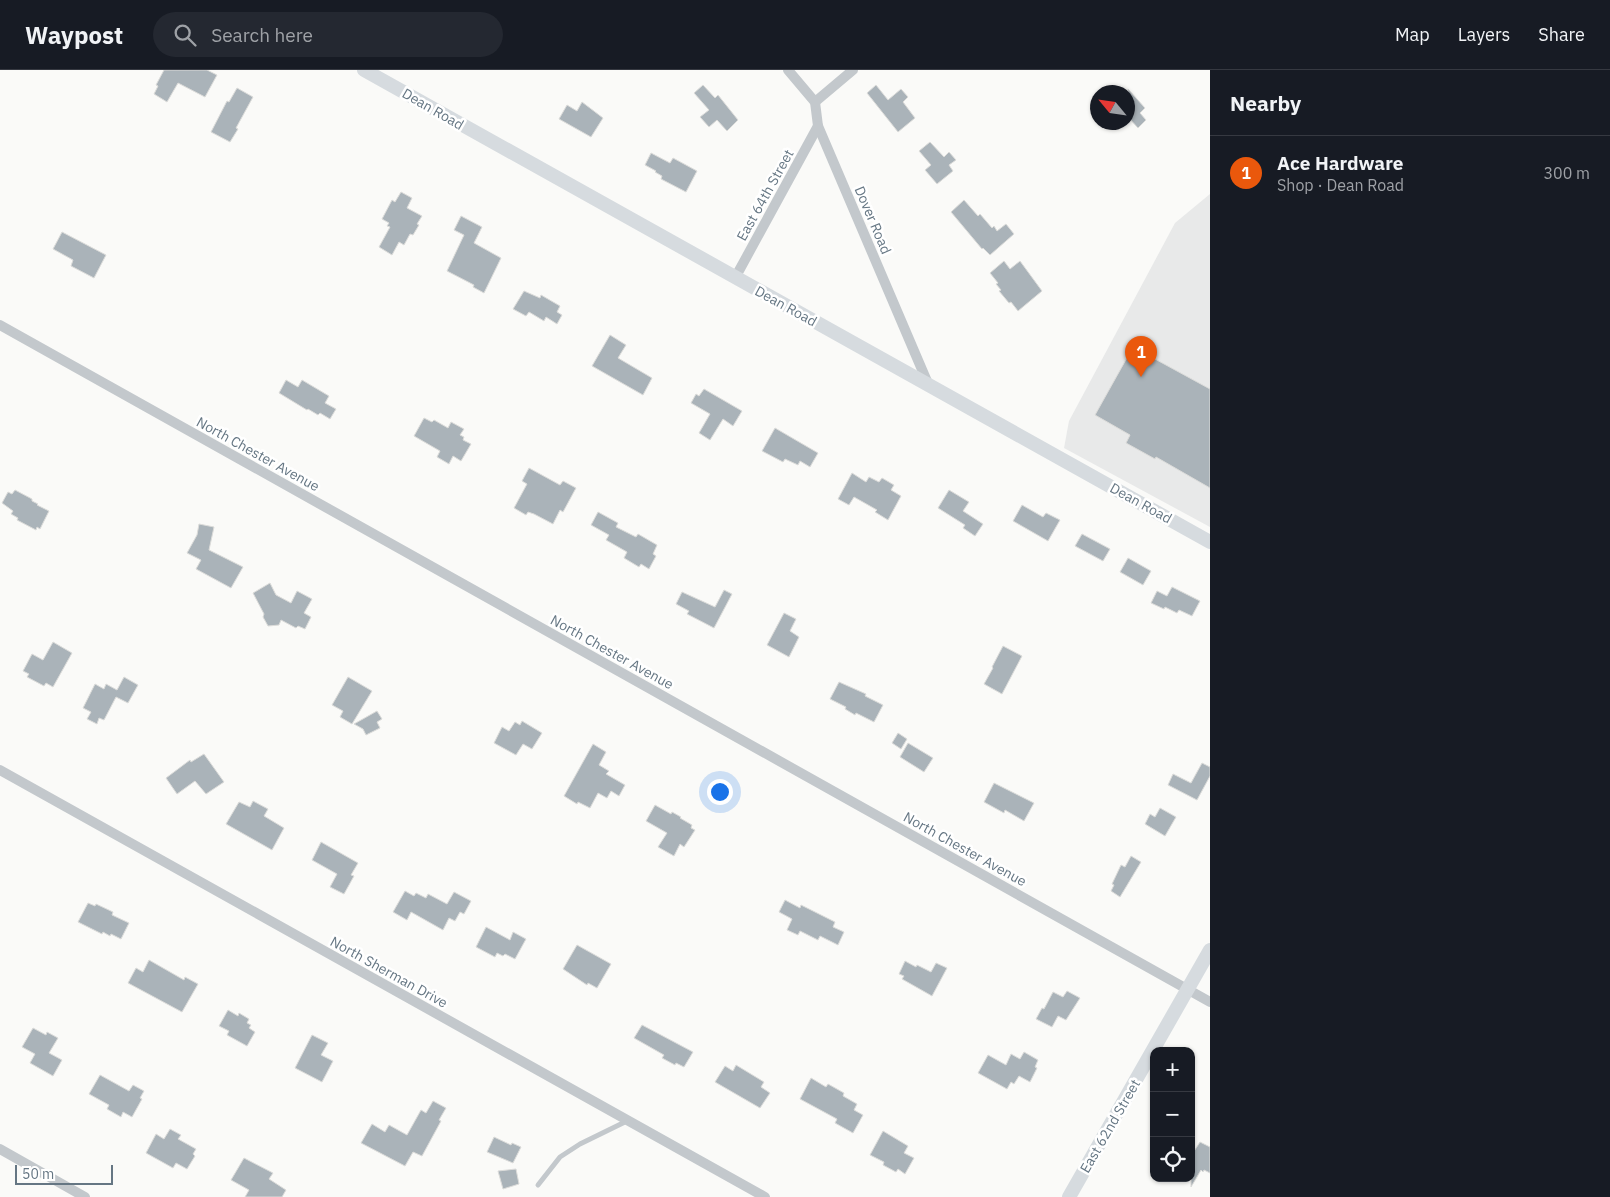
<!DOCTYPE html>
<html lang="en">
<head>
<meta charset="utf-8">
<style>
	:root { --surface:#171b24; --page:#242831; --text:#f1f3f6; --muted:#9ea1a6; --line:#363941; --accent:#ea580c }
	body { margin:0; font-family:"IBM Plex Sans",sans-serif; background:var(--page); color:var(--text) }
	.controls { position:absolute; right:15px; bottom:15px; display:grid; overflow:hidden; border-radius:10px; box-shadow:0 1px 4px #0004 }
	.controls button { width:45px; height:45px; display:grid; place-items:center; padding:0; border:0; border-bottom:1px solid var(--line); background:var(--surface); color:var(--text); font:25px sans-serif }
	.compass { position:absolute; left:1090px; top:15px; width:45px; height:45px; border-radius:50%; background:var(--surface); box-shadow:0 1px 4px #0004; rotate:299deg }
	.scale { position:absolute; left:15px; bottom:12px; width:98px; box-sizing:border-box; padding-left:5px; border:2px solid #657683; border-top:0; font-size:14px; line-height:18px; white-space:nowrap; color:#657683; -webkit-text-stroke:4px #fff; paint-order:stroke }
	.you { position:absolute; left:719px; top:721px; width:18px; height:18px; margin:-12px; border:4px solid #fff; border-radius:50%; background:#1a73e8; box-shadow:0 0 0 8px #1a73e833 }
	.badge { display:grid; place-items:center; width:32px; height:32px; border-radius:50%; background:var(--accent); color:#fff; font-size:16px; font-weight:700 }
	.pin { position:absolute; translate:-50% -41px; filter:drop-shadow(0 1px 2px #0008) }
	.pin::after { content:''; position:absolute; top:26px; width:18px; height:15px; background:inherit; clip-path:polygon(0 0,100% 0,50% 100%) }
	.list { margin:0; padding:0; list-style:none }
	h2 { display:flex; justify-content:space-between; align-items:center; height:65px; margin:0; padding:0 20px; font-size:21px }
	h2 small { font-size:16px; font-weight:400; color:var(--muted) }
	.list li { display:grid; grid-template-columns:32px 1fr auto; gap:15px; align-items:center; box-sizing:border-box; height:75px; padding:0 20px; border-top:1px solid var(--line) }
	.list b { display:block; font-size:19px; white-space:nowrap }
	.list p { margin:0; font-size:16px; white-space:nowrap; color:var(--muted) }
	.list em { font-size:16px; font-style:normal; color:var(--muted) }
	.icon { flex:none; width:28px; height:28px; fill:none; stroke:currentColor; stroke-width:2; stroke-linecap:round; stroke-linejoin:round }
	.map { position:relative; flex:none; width:1210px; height:1127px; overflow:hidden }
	header { display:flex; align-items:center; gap:30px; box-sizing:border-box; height:70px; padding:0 25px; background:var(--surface); border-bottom:1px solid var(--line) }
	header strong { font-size:24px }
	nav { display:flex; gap:28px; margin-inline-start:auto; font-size:18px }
	.search { width:350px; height:45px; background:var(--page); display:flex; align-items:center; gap:12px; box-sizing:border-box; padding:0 18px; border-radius:28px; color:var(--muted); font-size:19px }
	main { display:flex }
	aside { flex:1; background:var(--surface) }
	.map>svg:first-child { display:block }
	.built { fill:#e8e9e9 }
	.building { fill:#aab3b9; stroke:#dcdcda }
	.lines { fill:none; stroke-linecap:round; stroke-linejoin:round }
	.lane { stroke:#c3c8cc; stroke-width:5 }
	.street { stroke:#c3c8cc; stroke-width:10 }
	.secondary { stroke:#d6dbdf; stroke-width:14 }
	.labels { text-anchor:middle; stroke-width:5; stroke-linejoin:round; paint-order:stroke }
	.street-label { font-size:14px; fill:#657683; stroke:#fff }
</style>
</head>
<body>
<header>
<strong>Waypost</strong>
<div class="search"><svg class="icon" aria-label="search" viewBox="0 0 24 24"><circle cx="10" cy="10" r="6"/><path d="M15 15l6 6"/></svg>Search here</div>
<nav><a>Map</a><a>Layers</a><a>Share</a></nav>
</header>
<main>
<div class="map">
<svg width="1210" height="1127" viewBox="0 0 1210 1127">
	<rect width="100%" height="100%" fill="#fafaf8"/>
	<path class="built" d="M1210,124V457L1064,378L1069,351L1175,153Z"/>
	<g class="building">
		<path d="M164,0H207L217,5L205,27L178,13L167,32L154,24L158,16L156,15Z"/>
		<path d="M703,15L715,28L718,25L738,50L727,61L717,50L709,57L700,47L709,40L694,23Z"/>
		<path d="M876,15L888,30L901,19L908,27L903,32L915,48L898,62L867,23Z"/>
		<path d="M237,18L253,27L236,58L238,59L230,72L211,62L227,31L229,32Z"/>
		<path d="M1128,19L1145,38L1140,43L1146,50L1138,58L1128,47Z"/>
		<path d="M582,32L603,48L591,67L559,49L567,35L577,41Z"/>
		<path d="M930,72L944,87L949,82L956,90L949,95L953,101L937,114L925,100L931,95L919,81Z"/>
		<path d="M651,83L670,93L673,88L697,101L686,122L661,109L662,106L655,102L656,101L645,95Z"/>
		<path d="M401,122L412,128L407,138L422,146L417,154L419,155L413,165L410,164L404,175L399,172L392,185L379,177L390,157L387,156L389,153L382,149L392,130L395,132Z"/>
		<path d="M964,130L978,146L980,144L992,158L994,156L997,161L1006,154L1014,164L990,185L983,178L982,179L951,142Z"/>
		<path d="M461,146L482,157L474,173L501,188L484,223L473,217L474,215L447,201L464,165L454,160Z"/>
		<path d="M62,162L106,185L94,208L71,196L73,190L53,179Z"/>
		<path d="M1004,191L1010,199L1020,191L1042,221L1018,241L1011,232L1009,233L999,221L1001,220L996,214L998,213L990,203Z"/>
		<path d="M524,221L540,228L541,225L560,236L557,242L562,245L557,254L546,247L544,251L529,242L526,246L513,239Z"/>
		<path d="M610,265L626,275L618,288L652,308L643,325L592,296Z"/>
		<path d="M1133,277L1210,319V418L1156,387L1155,389L1126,373L1130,365L1095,345Z"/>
		<path d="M286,310L298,317L302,310L329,326L325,333L336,339L330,349L320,343L318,345L308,339L307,340L279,323Z"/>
		<path d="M704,319L742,341L733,356L723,349L710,370L699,363L710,344L691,333L696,324L699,326Z"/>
		<path d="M424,348L432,352L434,350L448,358L451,352L464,359L460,365L464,367L463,370L471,374L461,391L453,386L449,394L437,387L440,381L414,366Z"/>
		<path d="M775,358L818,383L810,397L800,391L798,395L785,389L783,392L762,381Z"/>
		<path d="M529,398L560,415L563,411L576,418L563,442L560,440L553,454L534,444L528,442L526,445L514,438L527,414L522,411Z"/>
		<path d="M852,403L866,412L869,407L879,412L882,408L894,415L891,420L901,426L888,450L875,442L877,440L854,427L849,435L838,429Z"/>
		<path d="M15,420L32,429V431L38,434L37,435L49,441L40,459L37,457L36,460L17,450L18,448L11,444L13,441L2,433L8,422L12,424Z"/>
		<path d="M949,420L969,432L963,441L983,454L975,466L963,458L965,455L938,438Z"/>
		<path d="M1022,435L1043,447L1046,443L1060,450L1048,471L1013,451Z"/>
		<path d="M598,442L618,453L616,457L636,467L638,464L657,475L653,484L656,486L649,499L641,494L639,497L624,488L627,482L606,470L609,465L591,455Z"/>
		<path d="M199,454L214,457L209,480L243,497L231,518L196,499L201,490L187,483L197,465Z"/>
		<path d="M1082,464L1110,479L1103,491L1075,476Z"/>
		<path d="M1128,488L1151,501L1143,515L1120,502Z"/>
		<path d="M270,513L276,525L291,533L297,521L312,529L304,543L311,547L305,559L298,556L296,558L281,550L279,555L268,556L263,547L264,544L253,523Z"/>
		<path d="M1172,517L1200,531L1192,546L1179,540L1177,543L1165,537L1164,539L1151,533L1157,521L1167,526Z"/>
		<path d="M724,520L732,524L714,558L687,544L689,541L676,534L682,522L715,537Z"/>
		<path d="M784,543L796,549L790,561L799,567L789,587L767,575Z"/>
		<path d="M53,572L72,583L53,617L46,613L44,616L27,607L29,604L23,601L32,584L43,590Z"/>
		<path d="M1003,576L1022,586L1002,624L984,614L993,598L992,597Z"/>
		<path d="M124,607L138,615L128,633L116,627L104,650L99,648L97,654L87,649L91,642L83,638L95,614L104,619L106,614L117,620Z"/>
		<path d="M348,607L372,621L352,654L340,647L343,641L332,635Z"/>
		<path d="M839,612L866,624L865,626L883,635L874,652L856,643L855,645L845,639L846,637L830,629Z"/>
		<path d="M377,641L382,649L377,652L380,658L366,665L363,659L354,654Z"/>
		<path d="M522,651L542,663L532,679L523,674L516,685L494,673L502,657L509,661L515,652L520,655Z"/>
		<path d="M898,663L907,669L901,679L892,673Z"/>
		<path d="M908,673L933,688L924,702L900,687Z"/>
		<path d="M593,674L606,682L599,695L609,701L606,704L625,715L619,726L611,721L607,728L598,723L590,738L578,732L577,734L564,726Z"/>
		<path d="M204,684L224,712L206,724L195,711L177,724L166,708L190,690L191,692Z"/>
		<path d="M1202,693L1210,697V706L1197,730L1168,715L1173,704L1191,713Z"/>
		<path d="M994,713L1034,733L1024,751L1005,740L1004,743L984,732Z"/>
		<path d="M253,731L268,739L264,746L284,758L272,780L226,754L239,732L250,737Z"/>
		<path d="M655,735L671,744L672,742L681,747L680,748L692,755L691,758L695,760L684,777L680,774L674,786L658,777L667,763L646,751Z"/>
		<path d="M1160,738L1176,747L1165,766L1145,754L1150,744L1155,747Z"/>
		<path d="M321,772L358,793L351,805L354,806L344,824L330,817L337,804L312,790Z"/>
		<path d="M1131,786L1141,792L1120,827L1111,821L1114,815L1112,814L1121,795L1125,797Z"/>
		<path d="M405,821L414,826L416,823L426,828L428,824L447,834L454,822L471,831L464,844L460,842L455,851L449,848L443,860L411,842L407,850L393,842Z"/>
		<path d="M785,830L800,838L801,835L835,852L833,857L844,862L838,875L820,866L818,870L800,861L798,865L787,860L792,849L779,842Z"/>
		<path d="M88,833L95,836L96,834L113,842L112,845L129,853L121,869L111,864L110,866L103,862L102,864L78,852Z"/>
		<path d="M486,857L510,870L513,862L526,869L515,889L505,884L503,886L497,883L495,887L476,877Z"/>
		<path d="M577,875L611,894L597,918L588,913L587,915L563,899Z"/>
		<path d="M149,890L184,910L185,907L198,914L182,942L128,913L136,898L143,902Z"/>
		<path d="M905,891L916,897L917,895L931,902L936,893L947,898L932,926L902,909L904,906L899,904Z"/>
		<path d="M1067,921L1080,928L1066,950L1058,946L1052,957L1036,949L1042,938L1044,939L1053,922L1063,927Z"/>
		<path d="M228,940L238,946L239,943L249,949L247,953L251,955L249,958L255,962L247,976L227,965L229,961L219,956Z"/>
		<path d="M642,955L693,982L684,997L676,993L675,995L662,988L664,985L634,968Z"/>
		<path d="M33,958L46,965L47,962L58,968L49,983L62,990L53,1006L30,993L35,984L22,977Z"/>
		<path d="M312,965L328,973L321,985L333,991L322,1012L295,998Z"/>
		<path d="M1024,982L1038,990L1035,997L1037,998L1030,1012L1019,1006L1014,1014L1011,1012L1007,1019L978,1003L988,985L1006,995L1011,984L1020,989Z"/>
		<path d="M736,995L764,1012L761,1017L770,1023L760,1038L715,1012L725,996L733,1001Z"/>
		<path d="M100,1005L129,1021L133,1015L144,1021L140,1028L142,1029L132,1047L123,1042L121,1047L107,1039L109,1035L89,1024Z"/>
		<path d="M811,1008L826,1017L828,1014L844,1023L843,1026L857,1034L854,1040L863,1045L853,1063L835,1053L837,1049L800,1029Z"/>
		<path d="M433,1031L446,1038L439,1050L441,1051L422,1086L413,1082L405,1096L361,1073L372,1054L385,1062L389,1055L407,1065L421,1040L426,1043Z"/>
		<path d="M170,1059L181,1065L178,1069L196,1079L193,1084L195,1086L187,1099L176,1093L173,1098L146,1083L156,1064L164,1069Z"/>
		<path d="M883,1061L908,1076L904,1083L914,1088L905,1104L898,1099L896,1102L883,1095L884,1092L870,1085Z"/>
		<path d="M494,1067L511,1075L512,1073L521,1077L513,1093L487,1082Z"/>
		<path d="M1200,1072L1210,1077V1103L1204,1100L1203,1102L1201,1100L1191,1117V1086Z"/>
		<path d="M244,1088L273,1103L269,1109L286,1120L282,1127H245L249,1120L231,1110Z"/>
		<path d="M516,1099L519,1114L503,1119L498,1101Z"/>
	</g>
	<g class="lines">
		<path class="lane" d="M538,1115L560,1087L580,1074L627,1051"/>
		<g class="street">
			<path d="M788,0L815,32L818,56L929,316"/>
			<path d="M815,32L853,0"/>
			<path d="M735,208L818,56"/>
			<path d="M0,255L1210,932"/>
			<path d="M0,700L765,1127"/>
			<path d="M0,1079L85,1127"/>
		</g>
		<g class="secondary">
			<path d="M364,0L1210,472"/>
			<path d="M1069,1127L1210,880"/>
		</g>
	</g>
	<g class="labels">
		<g class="street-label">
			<text transform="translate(433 39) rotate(30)" y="5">Dean Road</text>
			<text transform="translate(765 125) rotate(-61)" y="5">East 64th Street</text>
			<text transform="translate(873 150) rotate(67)" y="5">Dover Road</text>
			<text transform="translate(786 236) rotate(29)" y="5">Dean Road</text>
			<text transform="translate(258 384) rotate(29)" y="5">North Chester Avenue</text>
			<text transform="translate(1141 433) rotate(29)" y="5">Dean Road</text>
			<text transform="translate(612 582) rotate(29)" y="5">North Chester Avenue</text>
			<text transform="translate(965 779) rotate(29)" y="5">North Chester Avenue</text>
			<text transform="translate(389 902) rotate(29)" y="5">North Sherman Drive</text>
			<text transform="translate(1110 1056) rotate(-60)" y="5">East 62nd Street</text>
		</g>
	</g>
</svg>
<div class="controls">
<button>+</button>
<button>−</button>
<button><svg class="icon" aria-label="locate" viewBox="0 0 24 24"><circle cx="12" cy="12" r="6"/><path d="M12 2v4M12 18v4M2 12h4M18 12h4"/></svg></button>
</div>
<svg class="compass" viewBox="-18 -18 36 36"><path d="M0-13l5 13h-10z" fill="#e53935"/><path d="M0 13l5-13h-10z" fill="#9ea1a6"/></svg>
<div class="scale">50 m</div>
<div class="you"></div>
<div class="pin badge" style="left:1141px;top:307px">1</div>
</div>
<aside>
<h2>Nearby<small></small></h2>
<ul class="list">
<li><span class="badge">1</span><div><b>Ace Hardware</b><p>Shop · Dean Road</p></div><em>300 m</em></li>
</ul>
</aside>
</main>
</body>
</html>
